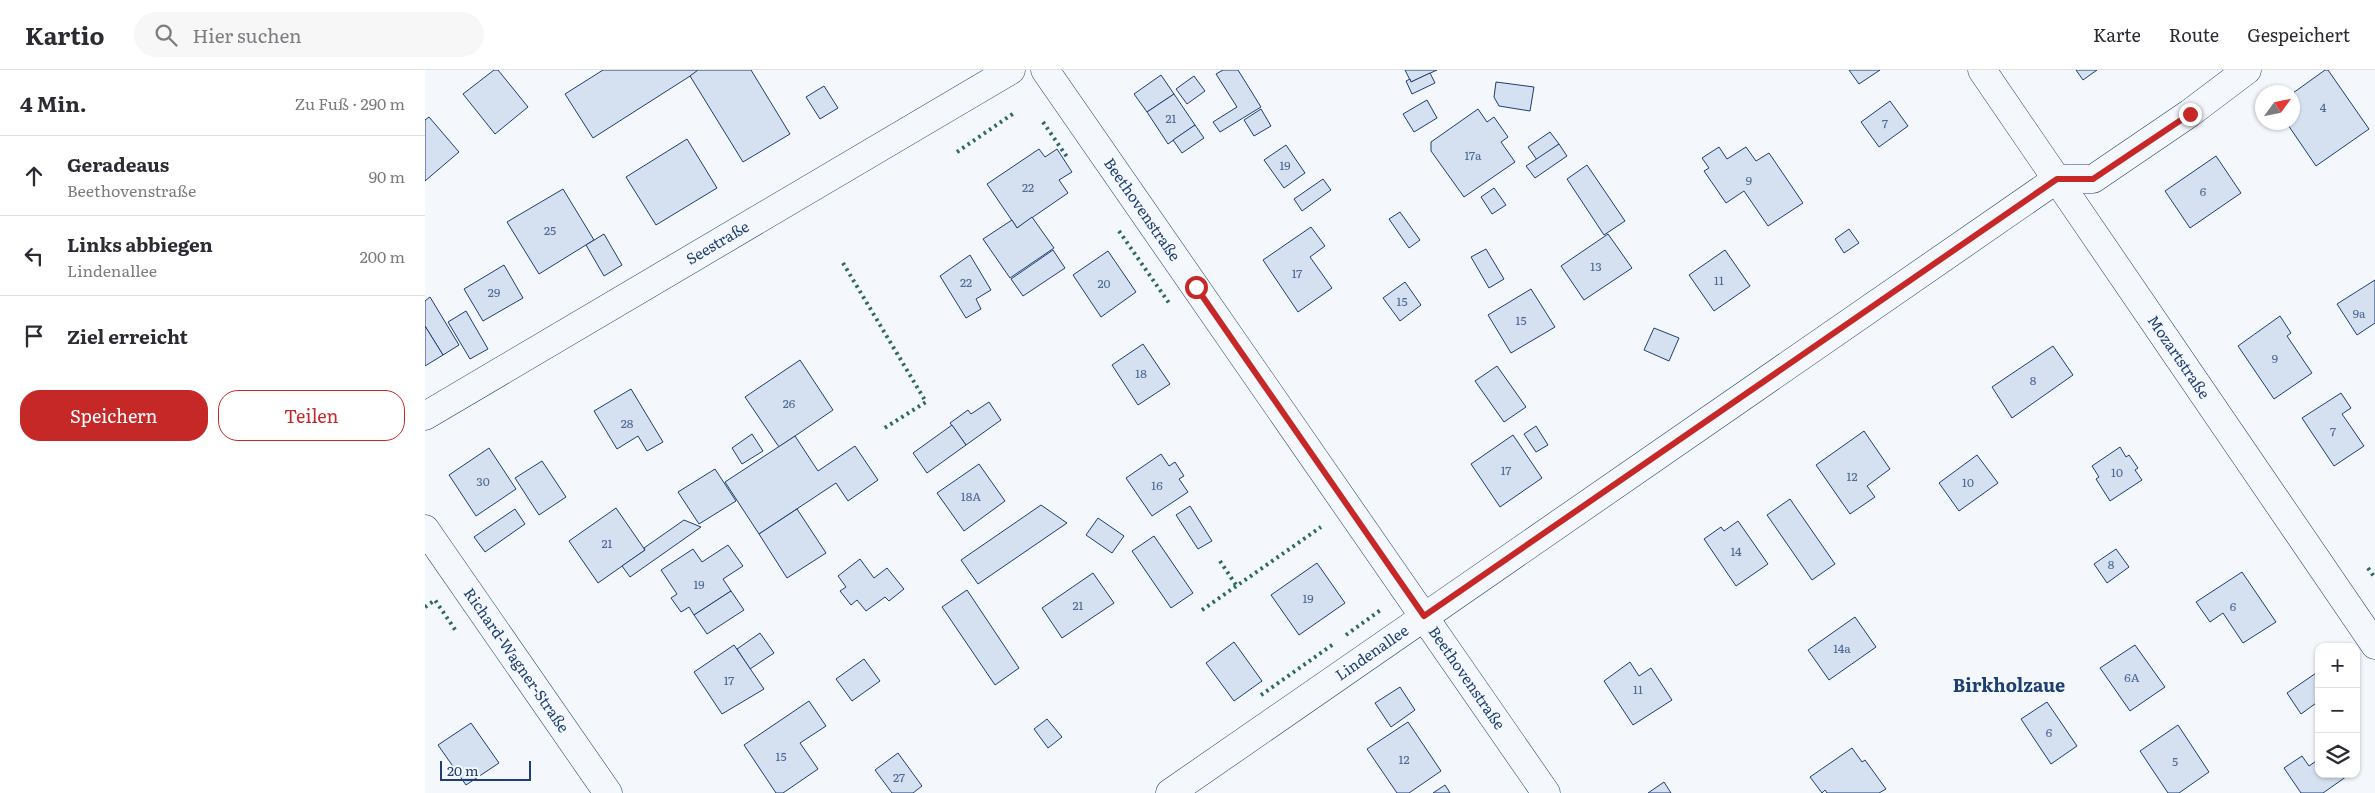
<!DOCTYPE html>
<html lang="de">
<head>
<meta charset="utf-8">
<style>
	:root { --surface:#fff; --page:#f7f7f7; --text:#2b2b33; --muted:#7c7c81; --line:#e1e1e2; --accent:#c62828 }
	body { margin:0; font-family:Literata,serif; background:var(--page); color:var(--text) }
	.controls { position:absolute; right:15px; bottom:15px; display:grid; overflow:hidden; border-radius:10px; box-shadow:0 1px 4px #0004 }
	.controls button { width:45px; height:45px; display:grid; place-items:center; padding:0; border:0; border-bottom:1px solid var(--line); background:var(--surface); color:var(--text); font:25px sans-serif }
	.compass { position:absolute; left:1830px; top:15px; width:45px; height:45px; border-radius:50%; background:var(--surface); box-shadow:0 1px 4px #0004; rotate:57deg }
	.scale { position:absolute; left:15px; bottom:12px; width:91px; box-sizing:border-box; padding-left:5px; border:2px solid #1d3f73; border-top:0; font-size:14px; line-height:18px; white-space:nowrap; color:#1d3f73; -webkit-text-stroke:4px #f4f7fb; paint-order:stroke }
	.stop { position:absolute; width:15px; height:15px; margin:-11px; border:4px solid #c62828; border-radius:50%; background:#fff }
	.stop.end { background:#c62828; border-color:#fff; box-shadow:0 1px 5px #0008 }
	.list { margin:0; padding:0; list-style:none }
	h2 { display:flex; justify-content:space-between; align-items:center; height:65px; margin:0; padding:0 20px; font-size:21px }
	h2 small { font-size:16px; font-weight:400; color:var(--muted) }
	.list li { display:grid; grid-template-columns:32px 1fr auto; gap:15px; align-items:center; box-sizing:border-box; height:80px; padding:0 20px; border-top:1px solid var(--line) }
	.list b { display:block; font-size:19px; white-space:nowrap }
	.list p { margin:0; font-size:16px; white-space:nowrap; color:var(--muted) }
	.list em { font-size:16px; font-style:normal; color:var(--muted) }
	.actions { display:flex; gap:10px; padding:15px 20px }
	.actions a { flex:1; padding:11px 0; border:1px solid var(--accent); border-radius:20px; text-align:center; font-size:18px; color:var(--accent) }
	.actions .main { background:var(--accent); color:#fff }
	.icon { flex:none; width:28px; height:28px; fill:none; stroke:currentColor; stroke-width:2; stroke-linecap:round; stroke-linejoin:round }
	.map { position:relative; flex:none; width:1950px; height:723px; overflow:hidden }
	header { display:flex; align-items:center; gap:30px; box-sizing:border-box; height:70px; padding:0 25px; background:var(--surface); border-bottom:1px solid var(--line) }
	header strong { font-size:24px }
	nav { display:flex; gap:28px; margin-inline-start:auto; font-size:18px }
	.search { width:350px; height:45px; background:var(--page); display:flex; align-items:center; gap:12px; box-sizing:border-box; padding:0 18px; border-radius:28px; color:var(--muted); font-size:19px }
	main { display:flex }
	aside { flex:1; background:var(--surface) }
	.map>svg:first-child { display:block }
	.building { fill:#d5e0f0; stroke:#1d3f73 }
	.lines { fill:none; stroke-linecap:round; stroke-linejoin:round }
	.street-casing { stroke:#1d3f73; stroke-width:29 }
	.street { stroke:#f4f7fb; stroke-width:28 }
	.hedge { stroke:#2c6c60; stroke-width:4; stroke-dasharray:2.5 4; stroke-linecap:butt }
	.route { stroke:#c62828; stroke-width:6 }
	.labels { text-anchor:middle; stroke-width:4; stroke-linejoin:round; paint-order:stroke }
	.number-label { font-size:12px; fill:#4b6792 }
	.street-label { font-size:15px; fill:#1d3f73; stroke:#f4f7fb }
	.quarter-label { font-size:18px; font-weight:bold; fill:#1d3f73; stroke:#f4f7fb }
</style>
</head>
<body>
<header>
<strong>Kartio</strong>
<div class="search"><svg class="icon" aria-label="search" viewBox="0 0 24 24"><circle cx="10" cy="10" r="6"/><path d="M15 15l6 6"/></svg>Hier suchen</div>
<nav><a>Karte</a><a>Route</a><a>Gespeichert</a></nav>
</header>
<main>
<aside>
<h2>4 Min.<small>Zu Fuß · 290 m</small></h2>
<ul class="list">
<li><svg class="icon" aria-label="ahead" viewBox="0 0 24 24"><path d="M12 20V5M6 11l6-6 6 6"/></svg><div><b>Geradeaus</b><p>Beethovenstraße</p></div><em>90 m</em></li>
<li><svg class="icon" aria-label="left" viewBox="0 0 24 24"><path d="M17 20v-9H6M10 6l-5 5 5 5"/></svg><div><b>Links abbiegen</b><p>Lindenallee</p></div><em>200 m</em></li>
<li><svg class="icon" aria-label="arrive" viewBox="0 0 24 24"><path d="M6 21V4h12l-3 4 3 4H6"/></svg><div><b>Ziel erreicht</b></div></li>
</ul>
<div class="actions"><a class="main">Speichern</a><a>Teilen</a></div>
</aside>
<div class="map">
<svg width="1950" height="723" viewBox="0 0 1950 723">
	<rect width="100%" height="100%" fill="#f4f7fb"/>
	<g class="building">
		<path d="M69,0H73L103,37L70,64L38,24Z"/>
		<path d="M178,0H273V1L168,68L140,24Z"/>
		<path d="M273,0H326L365,64L318,92L265,6Z"/>
		<path d="M798,0H813L836,37L795,62L788,52L812,37L791,4Z"/>
		<path d="M980,0H1012L986,12Z"/>
		<path d="M1424,0H1455L1434,14Z"/>
		<path d="M1651,0H1672L1658,10Z"/>
		<path d="M1900,0H1903L1944,59L1891,96L1861,52H1868V23Z"/>
		<path d="M1005,3L1010,13L987,24L981,11L985,9L986,12Z"/>
		<path d="M736,5L749,24L722,42L709,24Z"/>
		<path d="M769,6L780,21L762,34L751,19Z"/>
		<path d="M1071,12L1109,17L1105,41L1074,36L1069,27Z"/>
		<path d="M399,16L413,38L395,49L381,27Z"/>
		<path d="M749,24L770,55L743,74L722,42Z"/>
		<path d="M1002,30L1012,48L989,62L978,44Z"/>
		<path d="M1465,31L1483,56L1454,77L1436,52Z"/>
		<path d="M836,39L846,56L829,66L819,50Z"/>
		<path d="M1053,39L1062,52L1069,47L1083,67L1076,72L1090,92L1039,127L1006,81V72Z"/>
		<path d="M4,47L34,82L0,111V50Z"/>
		<path d="M770,55L779,68L757,83L748,70Z"/>
		<path d="M1125,62L1134,74L1112,90L1103,77Z"/>
		<path d="M262,69L292,118L231,155L201,107Z"/>
		<path d="M1134,74L1142,86L1110,108L1101,96Z"/>
		<path d="M861,75L880,103L859,118L839,90Z"/>
		<path d="M1294,77L1302,89L1321,77L1331,91L1344,83L1378,133L1343,156L1319,121L1301,133L1279,101L1284,98L1277,88Z"/>
		<path d="M614,79L620,87L632,79L647,102L634,110L643,123L592,158L562,114Z"/>
		<path d="M1791,86L1816,123L1765,158L1740,121Z"/>
		<path d="M1162,95L1200,151L1179,165L1142,109Z"/>
		<path d="M898,109L906,120L877,141L869,129Z"/>
		<path d="M1069,118L1081,135L1067,144L1056,127Z"/>
		<path d="M138,119L169,170L114,204L82,152Z"/>
		<path d="M975,142L995,170L984,178L964,149Z"/>
		<path d="M607,147L629,178L585,208L558,169L587,150L592,158Z"/>
		<path d="M886,157L900,176L885,187L907,218L873,242L838,190Z"/>
		<path d="M1424,159L1434,173L1419,183L1410,169Z"/>
		<path d="M179,164L197,195L179,206L161,175Z"/>
		<path d="M1183,164L1207,198L1159,230L1136,196Z"/>
		<path d="M1061,179L1079,209L1064,218L1046,187Z"/>
		<path d="M628,180L640,198L598,226L586,209Z"/>
		<path d="M1300,180L1325,216L1289,241L1264,205Z"/>
		<path d="M683,181L711,222L676,247L648,205Z"/>
		<path d="M545,185L566,220L551,229L556,239L541,248L515,206Z"/>
		<path d="M79,195L98,228L58,251L39,219Z"/>
		<path d="M1950,210V253L1932,265L1912,234Z"/>
		<path d="M980,212L996,235L975,251L958,228Z"/>
		<path d="M1106,219L1130,257L1086,283L1063,245Z"/>
		<path d="M5,227L34,275L18,285L0,256V231Z"/>
		<path d="M41,241L63,279L45,289L23,252Z"/>
		<path d="M1855,246L1866,263L1862,266L1887,303L1849,329L1813,276Z"/>
		<path d="M0,256L18,285L0,296Z"/>
		<path d="M1229,258L1254,268L1244,291L1219,280Z"/>
		<path d="M718,274L745,314L713,335L687,295Z"/>
		<path d="M1628,276L1648,305L1587,348L1567,317Z"/>
		<path d="M375,290L408,340L354,377L320,327Z"/>
		<path d="M1072,296L1101,337L1079,352L1050,311Z"/>
		<path d="M206,319L238,372L222,381L213,366L192,379L169,341Z"/>
		<path d="M1916,323L1926,338L1917,344L1939,376L1909,396L1877,348Z"/>
		<path d="M564,332L576,350L541,375L525,353L543,340L546,344Z"/>
		<path d="M527,355L541,375L502,403L488,383Z"/>
		<path d="M1111,356L1123,375L1111,382L1099,364Z"/>
		<path d="M1439,361L1465,399L1442,416L1450,427L1425,444L1391,395Z"/>
		<path d="M327,364L338,381L317,394L307,378Z"/>
		<path d="M1088,365L1117,408L1075,437L1046,394Z"/>
		<path d="M370,366L393,401L430,376L453,410L423,431L411,413L334,464L300,412Z"/>
		<path d="M1695,377L1701,387L1704,385L1713,398L1710,400L1717,410L1685,431L1671,409L1674,407L1667,396Z"/>
		<path d="M64,378L91,419L51,446L24,405Z"/>
		<path d="M736,384L744,396L750,392L759,406L754,409L763,422L727,446L701,408Z"/>
		<path d="M1552,385L1573,413L1534,441L1514,413Z"/>
		<path d="M117,391L141,427L114,445L90,408Z"/>
		<path d="M554,394L580,431L539,461L512,423Z"/>
		<path d="M290,399L311,431L274,454L253,422Z"/>
		<path d="M1365,429L1410,494L1387,510L1342,445Z"/>
		<path d="M616,435L642,453L553,514L536,490Z"/>
		<path d="M765,436L787,471L773,479L751,445Z"/>
		<path d="M191,438L220,480L173,513L144,471Z"/>
		<path d="M90,439L100,454L60,482L49,467Z"/>
		<path d="M372,439L401,483L362,508L334,464Z"/>
		<path d="M673,448L699,466L687,483L661,465Z"/>
		<path d="M259,450L276,457L205,507L197,496L220,480L219,478Z"/>
		<path d="M1313,451L1343,494L1311,516L1279,469L1296,457L1299,461Z"/>
		<path d="M729,466L768,523L746,538L707,481Z"/>
		<path d="M303,475L318,496L298,509L306,521L269,545L264,537L256,542L246,528L252,524L236,500L268,479L277,492Z"/>
		<path d="M1691,479L1704,497L1682,513L1669,494Z"/>
		<path d="M435,489L449,508L462,498L479,519L464,531L460,527L441,541L432,530L426,535L415,521L421,517L413,506Z"/>
		<path d="M892,493L920,533L874,565L846,525Z"/>
		<path d="M1817,502L1851,552L1818,573L1798,543L1785,552L1771,532Z"/>
		<path d="M668,503L689,533L637,568L617,538Z"/>
		<path d="M542,520L594,598L570,615L517,537Z"/>
		<path d="M306,521L319,540L282,564L269,545Z"/>
		<path d="M1430,547L1451,577L1404,610L1383,580Z"/>
		<path d="M335,563L349,583L325,599L312,579Z"/>
		<path d="M809,572L837,611L809,631L781,593Z"/>
		<path d="M309,575L339,619L297,644L269,602Z"/>
		<path d="M1710,575L1740,617L1705,641L1675,598Z"/>
		<path d="M439,589L455,611L427,631L411,609Z"/>
		<path d="M1205,592L1214,606L1226,598L1247,630L1208,655L1179,611Z"/>
		<path d="M1894,601V631L1876,644L1862,623Z"/>
		<path d="M975,617L990,640L966,657L950,633Z"/>
		<path d="M384,631L401,656L375,673L393,699L358,723H351L319,675Z"/>
		<path d="M1622,632L1652,676L1626,694L1596,649Z"/>
		<path d="M622,649L637,667L623,678L609,659Z"/>
		<path d="M983,652L1016,701L984,723H972L942,679Z"/>
		<path d="M46,653L74,693L41,715L13,675Z"/>
		<path d="M1753,655L1784,702L1754,723H1743L1715,681Z"/>
		<path d="M1427,678L1437,692L1440,690L1461,719L1454,723H1402L1400,720L1397,723L1385,707Z"/>
		<path d="M473,683L497,716L488,723H467L450,700Z"/>
		<path d="M1877,686L1884,696L1894,689V704H1925L1898,723H1876L1859,698Z"/>
		<path d="M1239,712L1246,723H1223Z"/>
		<path d="M1020,715L1025,723H1008Z"/>
	</g>
	<g class="lines">
		<defs>
			<g id="street">
				<path id="s1" d="M620,0L1121,723"/>
				<path id="s2" d="M1557,0L1950,575"/>
				<path id="s3" d="M0,346L586,0"/>
				<path id="s4" d="M0,459L183,723"/>
				<path id="s5" d="M745,723L1632,109H1668L1765,43L1822,0"/>
			</g>
		</defs>
		<use href="#street" class="street-casing"/>
		<use href="#street" class="street"/>
		<g class="hedge">
			<path d="M618,52L642,87"/>
			<path d="M532,82L589,43"/>
			<path d="M694,161L744,233"/>
			<path d="M418,193L501,332L458,359"/>
			<path d="M795,491L811,515"/>
			<path d="M1943,498L1950,508"/>
			<path d="M0,537L10,530L31,561"/>
			<path d="M777,540L896,457"/>
			<path d="M921,565L957,539"/>
			<path d="M836,625L910,573"/>
		</g>
	</g>
	<g class="lines">
		<path class="route" d="M771,217L999,546L1632,109H1668L1765,44"/>
	</g>
	<g class="labels">
		<g class="number-label">
			<text x="1898" y="42">4</text>
			<text x="746" y="53">21</text>
			<text x="1460" y="58">7</text>
			<text x="1048" y="90">17a</text>
			<text x="860" y="100">19</text>
			<text x="1324" y="115">9</text>
			<text x="603" y="122">22</text>
			<text x="1778" y="126">6</text>
			<text x="125" y="165">25</text>
			<text x="1171" y="201">13</text>
			<text x="872" y="208">17</text>
			<text x="1294" y="215">11</text>
			<text x="541" y="217">22</text>
			<text x="679" y="218">20</text>
			<text x="69" y="227">29</text>
			<text x="977" y="236">15</text>
			<text x="1934" y="248">9a</text>
			<text x="1096" y="255">15</text>
			<text x="1850" y="293">9</text>
			<text x="716" y="308">18</text>
			<text x="1608" y="315">8</text>
			<text x="364" y="338">26</text>
			<text x="202" y="358">28</text>
			<text x="1908" y="366">7</text>
			<text x="1081" y="405">17</text>
			<text x="1692" y="407">10</text>
			<text x="1427" y="411">12</text>
			<text x="58" y="416">30</text>
			<text x="1543" y="417">10</text>
			<text x="732" y="420">16</text>
			<text x="546" y="431">18A</text>
			<text x="182" y="478">21</text>
			<text x="1311" y="486">14</text>
			<text x="1686" y="499">8</text>
			<text x="274" y="519">19</text>
			<text x="883" y="533">19</text>
			<text x="653" y="540">21</text>
			<text x="1808" y="541">6</text>
			<text x="1417" y="583">14a</text>
			<text x="1707" y="612">6A</text>
			<text x="304" y="615">17</text>
			<text x="1213" y="624">11</text>
			<text x="1624" y="667">6</text>
			<text x="356" y="691">15</text>
			<text x="979" y="694">12</text>
			<text x="1750" y="696">5</text>
			<text x="474" y="712">27</text>
		</g>
		<g class="street-label">
			<text dy="5" stroke="none"><textPath href="#s1" startOffset="170">Beethovenstraße</textPath></text>
			<text dy="5" stroke="none"><textPath href="#s3" startOffset="340">Seestraße</textPath></text>
			<text dy="5" stroke="none"><textPath href="#s2" startOffset="348">Mozartstraße</textPath></text>
			<text dy="5" stroke="none"><textPath href="#s5" startOffset="246">Lindenallee</textPath></text>
			<text dy="5" stroke="none"><textPath href="#s4" startOffset="160">Richard-Wagner-Straße</textPath></text>
			<text dy="5" stroke="none"><textPath href="#s1" startOffset="740">Beethovenstraße</textPath></text>
		</g>
		<g class="quarter-label">
			<text x="1584" y="622">Birkholzaue</text>
		</g>
	</g>
</svg>
<div class="controls">
<button>+</button>
<button>−</button>
<button><svg class="icon" aria-label="layers" viewBox="0 0 24 24"><path d="M12 4l9 5-9 5-9-5zM3 14l9 5 9-5"/></svg></button>
</div>
<svg class="compass" viewBox="-18 -18 36 36"><path d="M0-13l5 13h-10z" fill="#e53935"/><path d="M0 13l5-13h-10z" fill="#7c7c81"/></svg>
<div class="scale">20 m</div>
<div class="stop" style="left:771px;top:217px"></div>
<div class="stop end" style="left:1765px;top:44px"></div>
</div>
</main>
</body>
</html>
